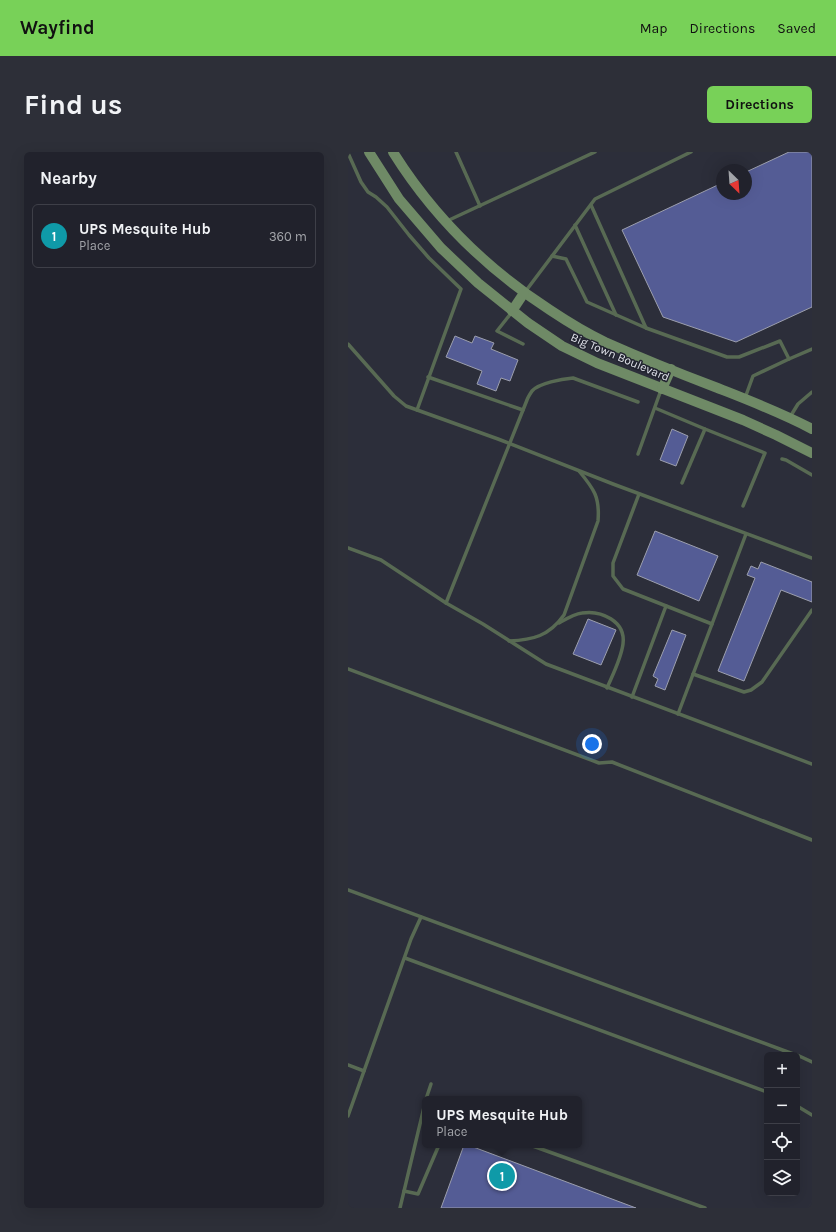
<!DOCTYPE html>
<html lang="en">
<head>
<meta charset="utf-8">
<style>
	:root { --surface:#21222c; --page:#2d2f38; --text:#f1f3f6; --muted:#a2a4a9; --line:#3e3f48; --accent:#78d158 }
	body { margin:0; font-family:Karla,sans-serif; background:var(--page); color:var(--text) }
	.controls { position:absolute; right:12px; bottom:12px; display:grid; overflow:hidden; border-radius:6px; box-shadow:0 4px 16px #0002 }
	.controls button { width:36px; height:36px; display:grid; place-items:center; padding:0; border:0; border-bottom:1px solid var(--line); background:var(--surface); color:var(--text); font:20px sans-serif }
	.compass { position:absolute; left:368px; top:12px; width:36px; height:36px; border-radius:50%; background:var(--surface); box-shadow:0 4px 16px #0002; rotate:155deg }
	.you { position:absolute; left:244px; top:592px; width:14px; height:14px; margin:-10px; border:3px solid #fff; border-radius:50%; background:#1a73e8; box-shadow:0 0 0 6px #1a73e833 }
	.badge { display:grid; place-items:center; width:26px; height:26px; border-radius:50%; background:var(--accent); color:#fff; font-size:13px; font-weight:700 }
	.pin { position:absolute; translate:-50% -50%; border:2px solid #fff; box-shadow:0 1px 4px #0006 }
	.popup { position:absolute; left:74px; top:944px; width:160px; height:52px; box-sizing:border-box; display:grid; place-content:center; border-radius:6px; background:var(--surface); filter:drop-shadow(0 1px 3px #0005); font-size:13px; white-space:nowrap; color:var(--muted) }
	.popup b { font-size:15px; color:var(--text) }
	.popup::after { content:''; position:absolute; left:50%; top:100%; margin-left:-8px; border:8px solid transparent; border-top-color:var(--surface) }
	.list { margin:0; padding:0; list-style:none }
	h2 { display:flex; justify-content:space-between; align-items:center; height:52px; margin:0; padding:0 16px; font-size:17px }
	h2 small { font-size:13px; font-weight:400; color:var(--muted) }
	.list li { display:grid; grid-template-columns:26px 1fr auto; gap:12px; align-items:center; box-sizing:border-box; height:64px; margin:0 8px 8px; padding:0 8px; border:1px solid var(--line); border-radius:6px }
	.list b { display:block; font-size:15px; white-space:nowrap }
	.list p { margin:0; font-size:13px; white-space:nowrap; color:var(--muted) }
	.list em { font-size:13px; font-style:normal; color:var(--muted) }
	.icon { flex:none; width:22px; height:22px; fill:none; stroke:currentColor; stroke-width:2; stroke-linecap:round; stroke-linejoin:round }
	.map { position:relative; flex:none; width:464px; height:1056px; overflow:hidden; border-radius:6px }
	header { display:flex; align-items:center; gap:24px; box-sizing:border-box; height:56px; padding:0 20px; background:var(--accent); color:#111 }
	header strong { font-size:19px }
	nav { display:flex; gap:22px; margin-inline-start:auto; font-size:14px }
	.intro { display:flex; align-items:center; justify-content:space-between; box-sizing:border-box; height:96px; padding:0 24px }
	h1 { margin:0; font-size:28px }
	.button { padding:10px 18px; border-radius:6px; background:var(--accent); color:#111; font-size:14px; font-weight:700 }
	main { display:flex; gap:24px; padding:0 24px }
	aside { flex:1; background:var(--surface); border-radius:6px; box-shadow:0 4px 16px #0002 }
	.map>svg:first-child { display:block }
	.building { fill:#545c95; stroke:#9c9fae }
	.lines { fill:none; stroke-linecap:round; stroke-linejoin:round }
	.service { stroke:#586a53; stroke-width:3.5 }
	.secondary { stroke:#6f8a66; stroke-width:10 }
	.labels { text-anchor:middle; stroke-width:3; stroke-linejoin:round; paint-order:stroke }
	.street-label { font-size:12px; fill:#dfe1e9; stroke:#222430 }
</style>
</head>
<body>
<header>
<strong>Wayfind</strong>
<nav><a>Map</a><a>Directions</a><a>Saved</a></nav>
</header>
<div class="intro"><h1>Find us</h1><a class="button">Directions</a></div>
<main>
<aside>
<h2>Nearby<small></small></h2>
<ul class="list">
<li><span class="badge" style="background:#0f9aa8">1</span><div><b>UPS Mesquite Hub</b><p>Place</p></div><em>360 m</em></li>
</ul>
</aside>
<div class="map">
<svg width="464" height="1056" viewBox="0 0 464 1056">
	<rect width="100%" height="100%" fill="#2c2e3a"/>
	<g class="building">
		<path d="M441,0H464V155L388,190L315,165L274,78L374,31V42H398V20Z"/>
		<path d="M107,184L124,191L127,184L146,191L143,197L170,208L162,229L153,226L148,239L129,232L134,219L98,205Z"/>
		<path d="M324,277L340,284L328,314L312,308Z"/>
		<path d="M307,379L370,404L351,449L289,423Z"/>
		<path d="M413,410L464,430V450L433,438L396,529L370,519L407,426L399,423L403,414L410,417Z"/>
		<path d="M240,467L268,478L253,513L225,502Z"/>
		<path d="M324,478L338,483L317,538L307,534L310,527L305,524Z"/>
		<path d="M116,993H120L288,1056H93Z"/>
	</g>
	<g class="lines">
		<g class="service">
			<path d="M108,0L132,54"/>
			<path d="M0,1L13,30L20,40L28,45L39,55L61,83L81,106L113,137L69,258"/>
			<path d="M243,53L298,176"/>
			<path d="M99,69L247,0"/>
			<path d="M227,73L268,163"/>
			<path d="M204,104L218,107L239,150L298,176L379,205H391L432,189L441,207L405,224L397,246"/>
			<path d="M177,140L247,47L343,0"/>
			<path d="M164,160L149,179L175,192"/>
			<path d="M0,192L46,244L58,254L150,287L265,332L464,406"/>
			<path d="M441,207L464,197"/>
			<path d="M80,225L175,258"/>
			<path d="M307,256L357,277L417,301L395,354"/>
			<path d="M442,265L450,252L464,240"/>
			<path d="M290,302L313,238"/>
			<path d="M434,307L438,308L464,323"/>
			<path d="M334,331L357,277"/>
			<path d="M291,342L265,411V424L275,437L364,472"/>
			<path d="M0,396L33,408L98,451L135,472L198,512L464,612"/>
			<path d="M98,451L179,248C180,245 182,242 184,239C191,231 214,227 225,226L290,250"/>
			<path d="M211,471C218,467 226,462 234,461C253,458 278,469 275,492C273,507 265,522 259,536"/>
			<path d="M161,489C185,488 201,484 216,463L250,369C252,345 246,337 231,319"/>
			<path d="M0,517L251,611L264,610L464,688"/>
			<path d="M345,522L396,540L403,538L414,530L464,458"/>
			<path d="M284,545L318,454"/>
			<path d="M330,562L398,382"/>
			<path d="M0,738L448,903"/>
			<path d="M57,806L419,940"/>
			<path d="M449,903L464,910"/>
			<path d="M0,913L16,919"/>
			<path d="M78,947L83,932"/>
			<path d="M449,954L464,963"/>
			<path d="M0,964L63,787L73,765"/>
			<path d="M182,993L357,1056"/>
			<path d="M56,1039L70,1042L91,993"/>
			<path d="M52,1056L77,951"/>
		</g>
		<g class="secondary">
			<path d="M21,0L51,47L93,96L130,131L180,171L214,194L249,211L395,268L428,283L464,301"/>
			<path d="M45,0C85,64 139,117 202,158C220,170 238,181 257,190C293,206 330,221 367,235C400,248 432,260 464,277"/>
			<path d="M164,159L176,141"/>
			<path d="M314,237L323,217"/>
		</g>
	</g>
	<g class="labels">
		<g class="street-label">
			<text transform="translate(272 205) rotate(23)" y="4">Big Town Boulevard</text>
		</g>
	</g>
</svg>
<div class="controls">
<button>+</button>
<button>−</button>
<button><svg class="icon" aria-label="locate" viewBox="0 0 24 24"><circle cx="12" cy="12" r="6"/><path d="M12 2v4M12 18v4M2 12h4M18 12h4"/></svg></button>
<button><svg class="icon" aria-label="layers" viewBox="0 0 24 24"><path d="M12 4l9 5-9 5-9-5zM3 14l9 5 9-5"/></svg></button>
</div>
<svg class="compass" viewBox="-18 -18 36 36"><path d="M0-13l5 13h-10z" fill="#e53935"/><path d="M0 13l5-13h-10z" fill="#a2a4a9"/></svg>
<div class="you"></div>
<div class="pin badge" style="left:154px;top:1024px;background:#0f9aa8">1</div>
<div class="popup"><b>UPS Mesquite Hub</b>Place</div>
</div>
</main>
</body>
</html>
